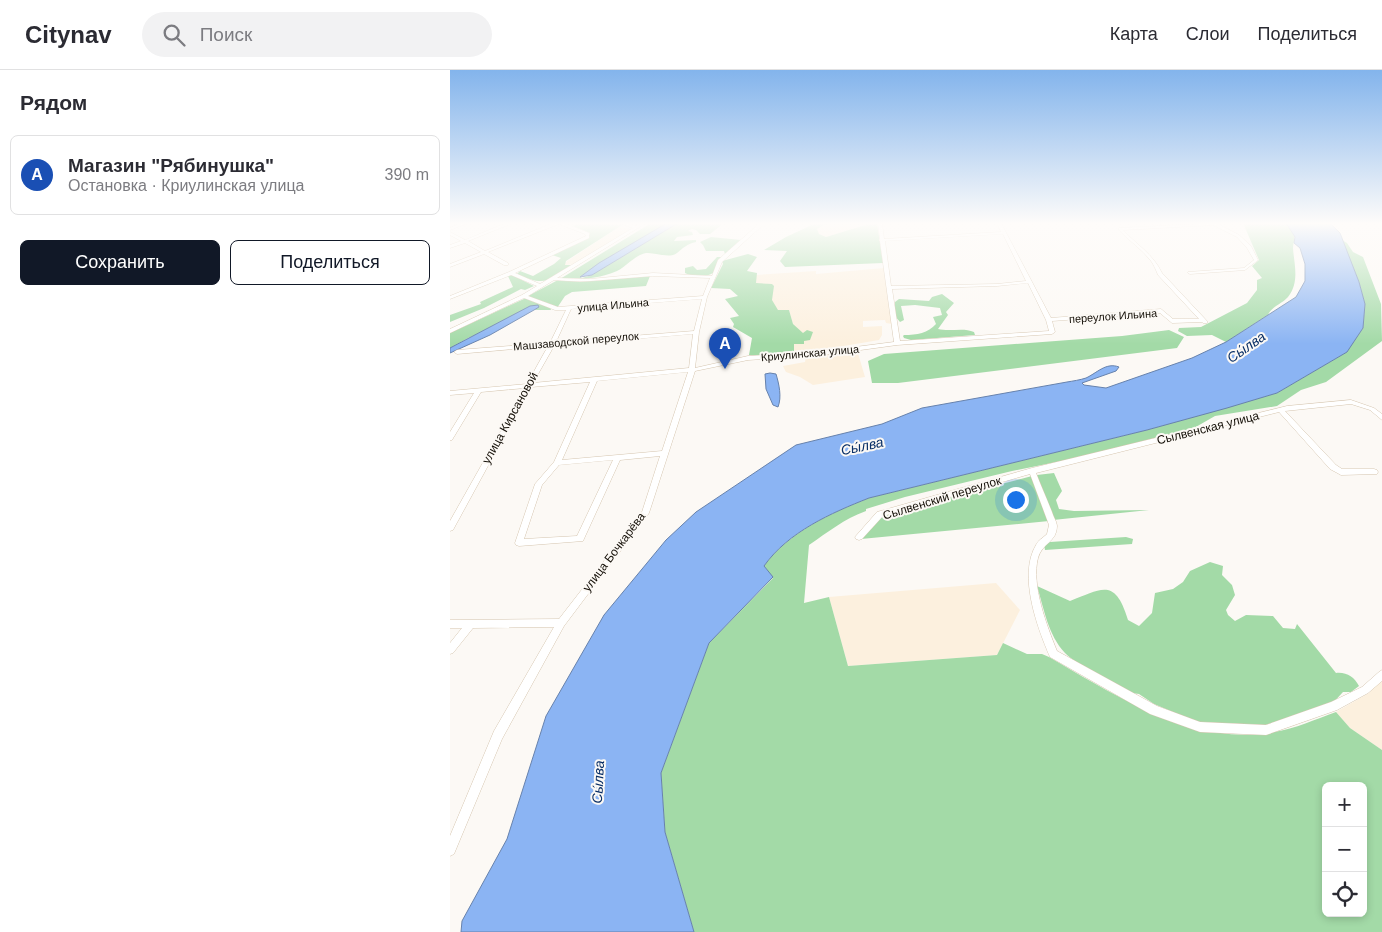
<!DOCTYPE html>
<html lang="ru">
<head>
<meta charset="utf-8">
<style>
	:root { --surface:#fff; --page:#f2f2f3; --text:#2b2b33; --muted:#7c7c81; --line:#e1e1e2; --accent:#111827 }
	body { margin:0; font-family:Helvetica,sans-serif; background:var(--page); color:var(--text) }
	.controls { position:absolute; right:15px; bottom:15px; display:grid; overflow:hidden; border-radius:8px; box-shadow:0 2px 8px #0003 }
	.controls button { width:45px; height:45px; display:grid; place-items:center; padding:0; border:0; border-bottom:1px solid var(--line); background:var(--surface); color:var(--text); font:25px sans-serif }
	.you { position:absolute; left:565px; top:429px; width:18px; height:18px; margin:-12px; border:4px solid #fff; border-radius:50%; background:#1a73e8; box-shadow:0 0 0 8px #1a73e833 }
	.badge { display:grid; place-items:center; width:32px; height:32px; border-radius:50%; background:var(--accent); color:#fff; font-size:16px; font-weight:700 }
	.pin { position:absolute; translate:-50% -41px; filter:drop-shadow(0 1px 2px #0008) }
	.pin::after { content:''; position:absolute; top:26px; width:18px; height:15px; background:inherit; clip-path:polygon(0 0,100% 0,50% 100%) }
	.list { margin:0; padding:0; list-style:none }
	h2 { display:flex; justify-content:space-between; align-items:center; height:65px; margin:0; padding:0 20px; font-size:21px }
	h2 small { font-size:16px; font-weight:400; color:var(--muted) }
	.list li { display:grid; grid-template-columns:32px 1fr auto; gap:15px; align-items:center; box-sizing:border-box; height:80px; margin:0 10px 10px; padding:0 10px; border:1px solid var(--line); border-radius:8px }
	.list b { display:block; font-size:19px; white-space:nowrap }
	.list p { margin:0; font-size:16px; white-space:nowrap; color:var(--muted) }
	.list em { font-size:16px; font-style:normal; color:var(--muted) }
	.actions { display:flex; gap:10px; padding:15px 20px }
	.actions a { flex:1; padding:11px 0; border:1px solid var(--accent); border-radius:8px; text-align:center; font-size:18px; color:var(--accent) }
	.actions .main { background:var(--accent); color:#fff }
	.icon { flex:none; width:28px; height:28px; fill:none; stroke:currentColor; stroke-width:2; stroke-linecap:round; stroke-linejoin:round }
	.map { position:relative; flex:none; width:932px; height:862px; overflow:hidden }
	header { display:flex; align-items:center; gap:30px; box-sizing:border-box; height:70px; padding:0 25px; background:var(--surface); border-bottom:1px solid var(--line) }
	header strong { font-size:24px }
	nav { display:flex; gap:28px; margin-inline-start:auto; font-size:18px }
	.search { width:350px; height:45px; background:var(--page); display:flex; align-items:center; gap:12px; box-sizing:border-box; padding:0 18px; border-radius:28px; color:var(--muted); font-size:19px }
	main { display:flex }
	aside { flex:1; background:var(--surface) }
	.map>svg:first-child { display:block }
	.built { fill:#fcf0de }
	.green { fill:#a3daa7; fill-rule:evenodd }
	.water { fill:#8bb4f3; stroke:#6782ac }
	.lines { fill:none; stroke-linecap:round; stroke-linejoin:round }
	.minor-casing { stroke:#d6c6b0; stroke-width:1 }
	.minor { fill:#fff; fill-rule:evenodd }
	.labels { text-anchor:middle; stroke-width:4; stroke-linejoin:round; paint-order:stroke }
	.far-street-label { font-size:11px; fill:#140f07; stroke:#fcf9f5 }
	.street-label { font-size:12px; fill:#140f07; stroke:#fcf9f5 }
	.water-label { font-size:14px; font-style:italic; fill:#092f66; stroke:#fcf9f5 }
</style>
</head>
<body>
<header>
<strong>Citynav</strong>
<div class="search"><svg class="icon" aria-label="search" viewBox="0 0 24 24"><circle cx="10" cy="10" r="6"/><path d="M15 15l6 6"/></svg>Поиск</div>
<nav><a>Карта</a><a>Слои</a><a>Поделиться</a></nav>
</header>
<main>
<aside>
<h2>Рядом<small></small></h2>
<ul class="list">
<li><span class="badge" style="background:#1a4fb4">A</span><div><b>Магазин &quot;Рябинушка&quot;</b><p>Остановка · Криулинская улица</p></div><em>390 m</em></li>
</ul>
<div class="actions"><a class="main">Сохранить</a><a>Поделиться</a></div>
</aside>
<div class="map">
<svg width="932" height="862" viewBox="0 0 932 862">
	<rect width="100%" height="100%" fill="#fcf9f5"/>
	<g class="built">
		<path d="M377,153H421L376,167L369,164L367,159Z"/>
		<path d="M169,157L183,159L127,194L114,195L116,192Z"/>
		<path d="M434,198L442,254L436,253L435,250L413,251V257L432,256V265L429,270L388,277L344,281V274H354L353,264L343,254L339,240H328L306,213V205L366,201V204Z"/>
		<path d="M407,280L415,307L363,315L350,307L336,302L333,296L355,292L356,286Z"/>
		<path d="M546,513L570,540L547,585L398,596L379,527Z"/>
		<path d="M932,608V680L900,658L886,642L919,623Z"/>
	</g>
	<g class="green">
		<path d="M129,153L172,155L116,191L115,195H122C97,211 96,217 67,204L70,201L83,206L104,194L111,188L102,185L138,168L140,163L123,156Z"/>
		<path d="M201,153H217L130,207L132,208L142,205L228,153H274L260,164H250L246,160L242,159L238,161L242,162L243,165L227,167L224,171L246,170V172C237,174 233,178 227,183C219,189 205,182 196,183C185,185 177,196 167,201C148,209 130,210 110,209Z"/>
		<path d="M366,153H377L367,159L369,164L376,167L412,156L427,153L433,193L335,197L330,191L337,181L314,180L336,167Z"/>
		<path d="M793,153H836C839,157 843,162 844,166C845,170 843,174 843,178C844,194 850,212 838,227C832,234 822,236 818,245L776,272L762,265L737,266L728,261L729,258L751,257L797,233L807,220V210L812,208L802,196L809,190Z"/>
		<path d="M261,167L291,170L275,184L274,181H256L253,175L250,172Z"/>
		<path d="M892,170L897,173L903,182L913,187L931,234L932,271L876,312L851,320L827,336L765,346L744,358L626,388L562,401L455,427L416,439V441C394,449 378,462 359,475L354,533L379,527L398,596L547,585L553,573L577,584H592L599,587C667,626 743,677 824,662C845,659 866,649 886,642L900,658L932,680V862H244L215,762L211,703L259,573L323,508L314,496C339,462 381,443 419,428L697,360L827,323L897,282L913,258L915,234L909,212ZM876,716H913V843H876Z"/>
		<path d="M298,184L307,187L297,201L307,203L306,213L322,214L324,216L322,230L328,240H339L343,254L353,263L357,260L363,262L360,270L354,271V274H344V281C331,287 313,287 299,285L302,268L283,257L284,254L280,248L289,246L275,229L288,226L280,219L261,218L273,194L272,191Z"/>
		<path d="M267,187H272L263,203C255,208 243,207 235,203V198L243,196L247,200L256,199Z"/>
		<path d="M62,205L84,216L75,220L71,219L34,238L0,252V245L31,234L30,232L63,217L58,206Z"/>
		<path d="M200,206L196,216L122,222L115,226L107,238L78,226L108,210L130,212Z"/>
		<path d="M492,224L504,233L496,242L498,245L488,259C501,262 513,257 524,262L525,265L461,270L454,268L453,266L454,265C467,265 478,263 486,254L483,247L492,245L490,238L465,235L451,236L454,250L450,252L445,246V232L449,229L479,231L482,227Z"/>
		<path d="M76,228L100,237L101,240H84L89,237L18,268L0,278V263Z"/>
		<path d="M719,260L734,267L727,278L448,313H422L418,291L434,284L672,266Z"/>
		<path d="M604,403L612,421L606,430L609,439L624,441L699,440L603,450L587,405Z"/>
		<path d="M582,406L599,451L411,469L432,445Z"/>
		<path d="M676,467L683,469L682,474L595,480L594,475L600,472Z"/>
		<path d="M760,492L773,496L772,505L782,515L785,525L776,540L778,545L785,551L796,545L823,546L833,558L845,559L847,554L886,603C897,602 904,607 909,616L901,622H893L881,635L815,655L767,656L742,650L704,634L689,624L682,623C666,613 626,595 615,583C598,565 594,539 587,516L620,531C652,519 665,507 678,550L689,556L702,543L705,523L723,519L733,512L740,501Z"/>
	</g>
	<g class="water">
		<path d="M217,153H228L142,205L130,207L149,193Z"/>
		<path d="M836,153H880L890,163L909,212L915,234L913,258L897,282L827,323L777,338L697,360L419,428C381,443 338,462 314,496L323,507L259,573L211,703L215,762L244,862H11L12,851L57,769L96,646L154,545L216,470L246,442L346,375L432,354L472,338L617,312C623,311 630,310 636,308C647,303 656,292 669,297L666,301L632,313L634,315L656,318L742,288L776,272L846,227L855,211V194L850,178L844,173L845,167Z"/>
		<path d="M88,235L89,237L84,240L40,265L0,283V278L80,236Z"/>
		<path d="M320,303L326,304C329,314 332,327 328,337L323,335L316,319L315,304Z"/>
	</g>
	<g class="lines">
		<defs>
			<g id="minor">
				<path d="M11,153H18L0,160V158Z"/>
				<path d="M56,153H63L18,171L35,181L103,153H114L139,163V168L65,203L90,214L183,158L169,153H177L186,156L190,153H196L107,208L140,209L203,203L262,206L268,190L310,153H315L272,192L257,227L249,262L245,298L298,286L374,281L444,272L430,171L429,170L430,169L428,153H432L434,169L551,162L547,153H551L601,248L711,239L723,249H749L708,205C706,200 704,195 701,191C692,179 679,171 669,160V158L766,153L789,165L801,176L808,190L795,200L740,204L738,203V202L794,198L804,190L797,178L787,167L763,155L673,160C687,175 703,184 712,203L757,251V253H753L752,252L722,253L710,243L602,251L605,262L602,264L447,275L374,285L298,290L245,301L199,443L114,556L52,669L4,784L0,786V766L44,661L104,557L23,558L3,583L0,584V573L12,558H0V550L109,549L192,442L210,386L170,390L133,471L69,476L66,475L65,473L85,414L104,392L140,312L81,317L3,460L0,461V451L75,318L31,322L2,370H0V362L24,323L0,325V321L77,314L98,276L7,284L4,282L7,280L100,273L116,240H105L74,228L0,263V259L72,225L87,216L61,205L0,229V226L59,202L136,166L135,164L109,154L38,182L58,193V195H54L34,184L0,197V194L31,182L15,173L0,178V175L11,171L0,165V162L15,170ZM553,164L576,211L547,214L441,216L435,171ZM203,206L260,208L253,226L108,237L78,226L104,210L118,211H140ZM578,213L596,250L599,261L450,271L442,219L547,216ZM252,229L244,261L106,272L121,239ZM243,264L239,298L83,313L104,276ZM238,302L212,381L112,390L147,311ZM163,390L127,466L74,469L92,415L109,395Z"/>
				<path d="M901,330L924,338L932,344V350L920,340L901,334L835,341L886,395L892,399H924L927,400L928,402L927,404L891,405L880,399L829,342L586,403C591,416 597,429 602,442C603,446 607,452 607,456C607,472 592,473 588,488C581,515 597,556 607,581L707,636L750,652L816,655L881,632L912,617L929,602L932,600V611L918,623L887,640L816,665L750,662L700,644L600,587C587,557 568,505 586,475C588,470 593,468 597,464L599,455L580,404L433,446L412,469L409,470L406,469L405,467L427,442L582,398L837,336Z"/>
			</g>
		</defs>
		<use href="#minor" class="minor-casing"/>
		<use href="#minor" class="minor"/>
	</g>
	<linearGradient id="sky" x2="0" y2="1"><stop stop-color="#83b4ec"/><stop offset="0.56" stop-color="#fefcfa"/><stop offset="1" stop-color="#fefcfa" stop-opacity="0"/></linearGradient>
	<rect width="932" height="274" fill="url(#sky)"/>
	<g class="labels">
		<g class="far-street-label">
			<text transform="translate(163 235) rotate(-5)" y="4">улица Ильина</text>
			<text transform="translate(663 246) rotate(-4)" y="4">переулок Ильина</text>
			<text transform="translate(126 271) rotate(-5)" y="4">Машзаводской переулок</text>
			<text transform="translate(360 283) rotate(-5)" y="4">Криулинская улица</text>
		</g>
		<g class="street-label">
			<text transform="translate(60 348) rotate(-61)" y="4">улица Кирсановой</text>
			<text transform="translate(758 358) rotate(-14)" y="4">Сылвенская улица</text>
			<text transform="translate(492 428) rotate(-17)" y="4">Сылвенский переулок</text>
			<text transform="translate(164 482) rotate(-53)" y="4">улица Бочкарёва</text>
		</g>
		<g class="water-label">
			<text transform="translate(796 277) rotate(-35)" y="5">Сы́лва</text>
			<text transform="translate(412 376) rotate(-12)" y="5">Сы́лва</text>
			<text transform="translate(148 712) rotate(-87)" y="5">Сы́лва</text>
		</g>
	</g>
</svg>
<div class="controls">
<button>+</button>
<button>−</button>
<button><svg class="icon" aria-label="locate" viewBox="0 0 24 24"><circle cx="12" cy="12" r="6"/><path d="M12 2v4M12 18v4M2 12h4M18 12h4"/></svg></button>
</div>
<div class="you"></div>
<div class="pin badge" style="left:275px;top:299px;background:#1a4fb4">A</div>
</div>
</main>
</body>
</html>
